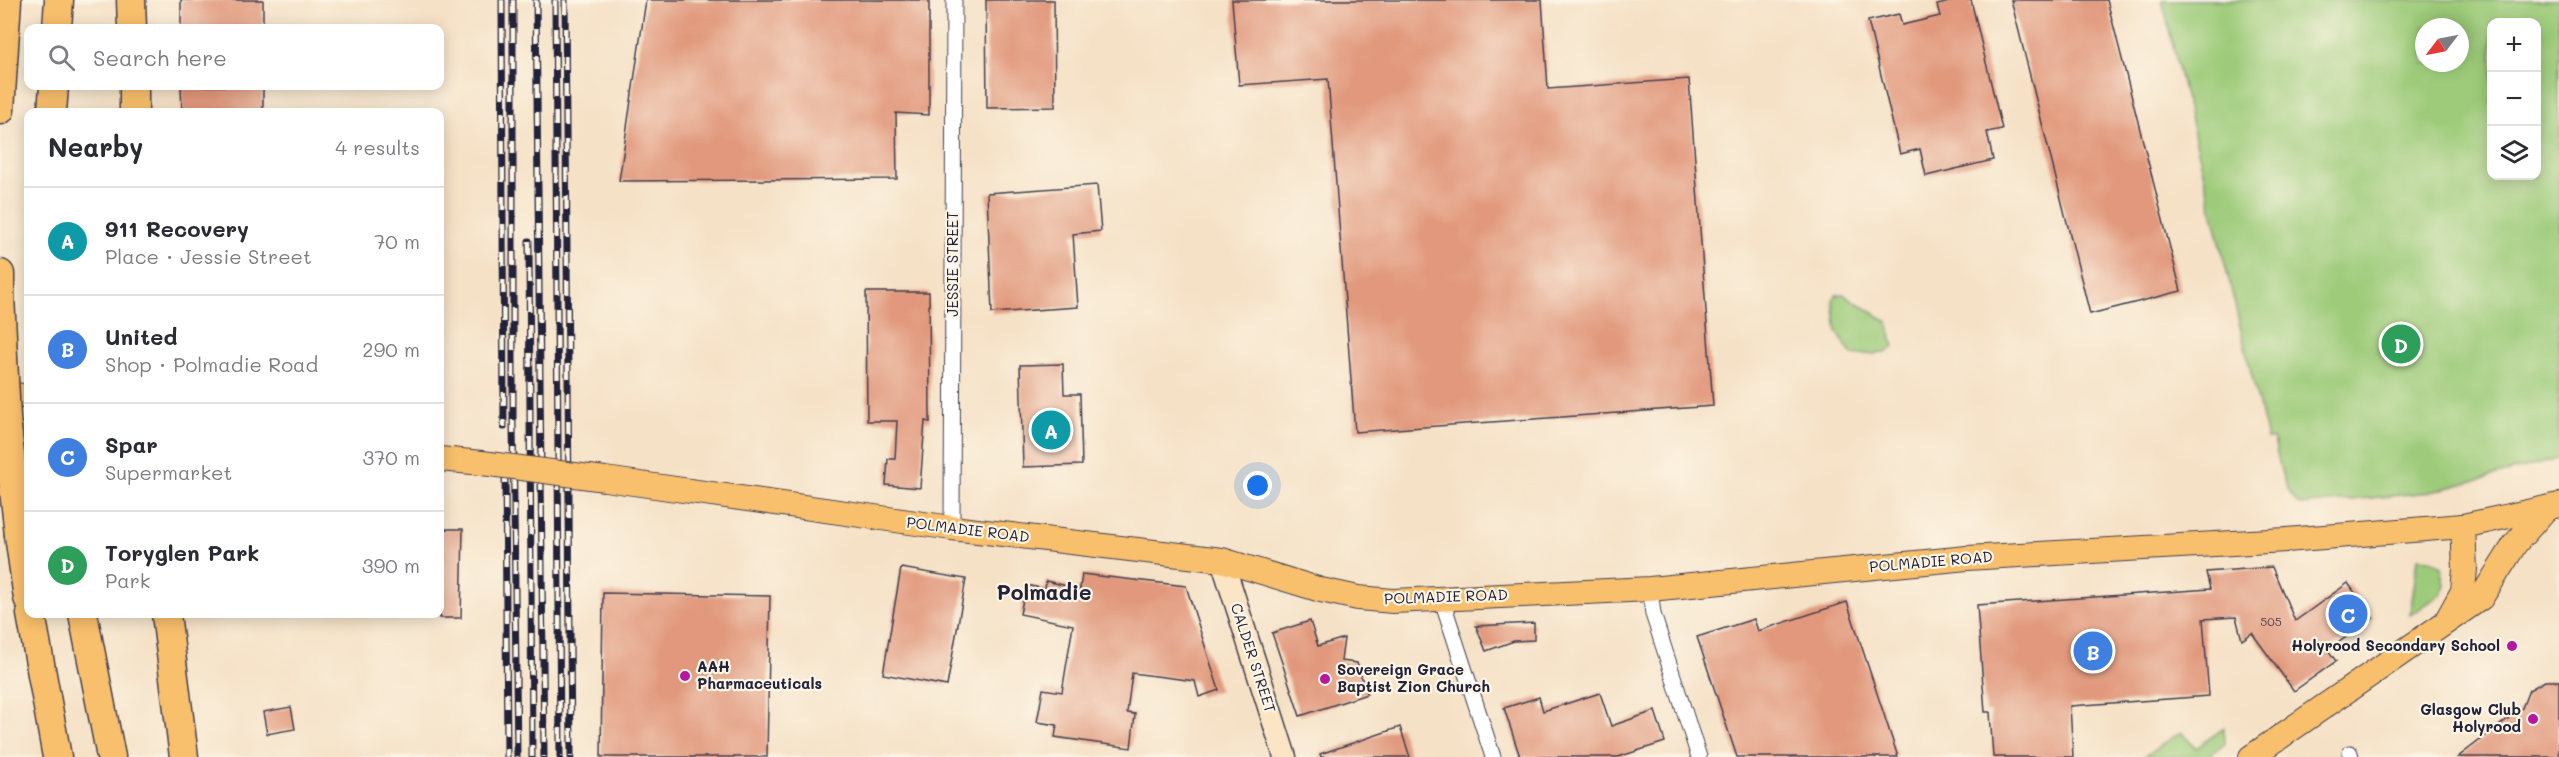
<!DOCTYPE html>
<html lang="en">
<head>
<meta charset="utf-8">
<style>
	:root { --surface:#fff; --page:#f2f2f3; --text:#2b2b33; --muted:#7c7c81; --line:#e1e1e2; --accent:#b5179e }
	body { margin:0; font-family:Mali,sans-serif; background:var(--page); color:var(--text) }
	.controls { position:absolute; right:18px; top:18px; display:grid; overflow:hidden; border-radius:12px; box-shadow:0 3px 15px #0003 }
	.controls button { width:54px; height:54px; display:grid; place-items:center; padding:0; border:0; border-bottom:2px solid var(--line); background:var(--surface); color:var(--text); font:30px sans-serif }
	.compass { position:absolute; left:2415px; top:18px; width:54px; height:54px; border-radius:50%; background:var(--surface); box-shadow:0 3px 15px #0003; rotate:238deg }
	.you { position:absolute; left:1258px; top:486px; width:21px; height:21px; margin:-15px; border:4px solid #fff; border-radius:50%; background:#1a73e8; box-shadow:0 0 0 9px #1a73e833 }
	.badge { display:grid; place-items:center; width:39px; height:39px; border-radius:50%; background:var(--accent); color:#fff; font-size:20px; font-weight:700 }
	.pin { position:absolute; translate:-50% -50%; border:3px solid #fff; box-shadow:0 2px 6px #0006 }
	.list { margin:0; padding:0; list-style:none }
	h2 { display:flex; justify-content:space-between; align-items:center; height:78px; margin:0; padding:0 24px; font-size:26px }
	h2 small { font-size:20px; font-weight:400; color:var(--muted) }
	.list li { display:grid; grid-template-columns:39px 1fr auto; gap:18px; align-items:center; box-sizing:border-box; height:108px; padding:0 24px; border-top:2px solid var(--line) }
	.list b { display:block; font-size:22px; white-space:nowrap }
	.list p { margin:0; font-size:20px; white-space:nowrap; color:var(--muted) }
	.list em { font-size:20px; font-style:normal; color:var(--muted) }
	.icon { flex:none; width:33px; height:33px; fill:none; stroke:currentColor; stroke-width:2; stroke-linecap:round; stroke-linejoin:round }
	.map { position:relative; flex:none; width:2559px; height:757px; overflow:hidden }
	.search { position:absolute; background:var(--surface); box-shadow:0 3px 15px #0003; left:24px; top:24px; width:420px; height:66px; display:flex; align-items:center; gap:15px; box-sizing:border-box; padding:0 21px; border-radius:12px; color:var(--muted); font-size:22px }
	.panel { position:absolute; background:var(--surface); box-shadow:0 3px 15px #0003; left:24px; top:108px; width:420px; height:510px; border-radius:12px }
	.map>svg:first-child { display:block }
	.green { fill:#9dcb79; stroke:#60765a; stroke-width:1.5; fill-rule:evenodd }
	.building { fill:#e1987c }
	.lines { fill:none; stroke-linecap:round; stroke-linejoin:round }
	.minor-casing { stroke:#423f50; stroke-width:17 }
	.secondary-casing { stroke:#423f50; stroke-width:25 }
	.primary-casing { stroke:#423f50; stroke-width:26 }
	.motorway-casing { stroke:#423f50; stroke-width:31 }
	.minor { stroke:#fff; stroke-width:15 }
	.secondary { stroke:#fce5c4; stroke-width:22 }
	.primary { stroke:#f8bf6c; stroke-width:24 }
	.motorway { stroke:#f8bf6c; stroke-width:28 }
	.rail-casing { stroke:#22223b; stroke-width:7 }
	.rail { stroke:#fcf5e5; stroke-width:4.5; stroke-dasharray:14; stroke-linecap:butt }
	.primary-bridge-casing { stroke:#423f50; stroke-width:26; stroke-linecap:butt }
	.motorway-bridge-casing { stroke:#423f50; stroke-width:31; stroke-linecap:butt }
	.primary-bridge { stroke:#f8bf6c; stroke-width:24 }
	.motorway-bridge { stroke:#f8bf6c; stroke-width:28 }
	.poi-dot { fill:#b5179e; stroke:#fcf5e5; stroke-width:2 }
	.labels { text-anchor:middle; stroke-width:4.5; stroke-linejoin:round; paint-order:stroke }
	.number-label { font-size:12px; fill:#52404b }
	.street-label { font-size:15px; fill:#22223b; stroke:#fcf5e5 }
	.poi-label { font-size:15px; font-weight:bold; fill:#22223b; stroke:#fcf5e5; text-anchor:end }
	.district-label { font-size:21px; font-weight:bold; fill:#22223b; stroke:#fcf5e5 }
</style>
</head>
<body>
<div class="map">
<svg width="2559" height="757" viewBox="0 0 2559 757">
	<rect width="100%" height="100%" fill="#fcf5e5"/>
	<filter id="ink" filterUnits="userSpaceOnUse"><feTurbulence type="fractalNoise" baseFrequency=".0167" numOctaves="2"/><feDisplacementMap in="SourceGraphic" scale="12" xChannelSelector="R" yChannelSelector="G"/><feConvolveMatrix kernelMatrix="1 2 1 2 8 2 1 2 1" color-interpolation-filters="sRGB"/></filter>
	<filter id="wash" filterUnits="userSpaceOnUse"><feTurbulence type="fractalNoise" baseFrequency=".008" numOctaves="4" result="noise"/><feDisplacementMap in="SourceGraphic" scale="24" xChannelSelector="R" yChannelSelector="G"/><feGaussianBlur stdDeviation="1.35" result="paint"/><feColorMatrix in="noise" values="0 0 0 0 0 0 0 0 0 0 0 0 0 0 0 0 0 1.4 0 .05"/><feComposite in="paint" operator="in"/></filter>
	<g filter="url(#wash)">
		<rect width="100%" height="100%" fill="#f5e1c6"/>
		<g class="green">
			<path d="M2162,0H2559V459L2431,492L2299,505C2282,487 2279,463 2274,439H2267ZM2492,22H2536V176H2492ZM2424,27H2460V63H2424Z"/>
			<path d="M1843,294L1888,322L1894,347L1886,353L1852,355L1837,332L1833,300L1836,295Z"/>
			<path d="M2418,558L2430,559L2441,567L2445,585L2440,595L2410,615Z"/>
			<path d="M2224,728L2225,744L2207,757H2144L2181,732L2196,748Z"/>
		</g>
		<g id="blocks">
			<g class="building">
				<rect x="181" y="0" width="82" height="28"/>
				<path d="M646,0H929V115L896,113L897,179L619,181Z"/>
				<path d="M986,0H1054L1055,107L987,108Z"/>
				<path d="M1232,0H1542L1548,89L1689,79L1713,406L1355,432L1328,79L1239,85Z"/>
				<path d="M1957,0H1971L2002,129L1987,132L1993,160L1926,176L1920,149L1900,154L1868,21L1899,14L1902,25L1940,16L1937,5Z"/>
				<path d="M2011,0H2107L2181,291L2090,314Z"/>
				<path d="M181,86H263V112H182Z"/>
				<path d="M1097,185L1101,231L1073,234L1078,307L992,313L987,193Z"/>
				<path d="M866,292H929L930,422L925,421L920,488L886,485L888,459H895L897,421H867Z"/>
				<path d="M1063,364L1064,394H1080L1082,465L1023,467L1020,365Z"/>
				<path d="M440,529H463L461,618H440Z"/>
				<path d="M2272,567L2295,621L2348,583L2373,618L2328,650L2336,661L2294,691L2252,633L2242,640L2236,617L2203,619L2209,696L2070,706L2073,757H1993L1990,712H1985L1977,605L2210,589L2206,572Z"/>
				<path d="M901,568L966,579L947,686L883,674Z"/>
				<path d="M1082,574L1186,586L1219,690L1199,697L1195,681L1132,673L1127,713L1135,714L1131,748L1055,737L1057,725L1037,722L1043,689L1062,692L1073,625L1020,614L1026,585L1045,589L1046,581L1080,589Z"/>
				<path d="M603,593L770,596L767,757H601Z"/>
				<path d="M1847,602L1898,757H1737L1697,637L1754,619L1758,631Z"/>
				<path d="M1310,621L1318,646L1344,638L1341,661L1357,663L1367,694L1300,716L1272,633Z"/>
				<path d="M1534,623V640L1514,641L1486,651L1476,626Z"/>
				<path d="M2545,681H2559V757H2458L2522,708L2529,690Z"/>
				<path d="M1600,693L1611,726L1655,711L1665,742L1618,757H1520L1504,708L1539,697L1543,711Z"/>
				<path d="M291,707L295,729L267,734L263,712Z"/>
				<path d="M1400,727L1410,757H1321L1320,754Z"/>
			</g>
		</g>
	</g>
	<g filter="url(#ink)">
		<use href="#blocks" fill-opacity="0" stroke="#423f50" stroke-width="1.5"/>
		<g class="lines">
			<defs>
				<g id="minor">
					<path d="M952,528L954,0"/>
					<path d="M1650,589L1653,614L1699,757"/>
					<path d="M1442,600L1493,757"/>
					<path d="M2350,753L2351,757"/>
				</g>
				<path id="secondary" d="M1222,560L1285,757"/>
				<g id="primary">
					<path d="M0,392L28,397"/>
					<path d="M0,433L28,436"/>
					<path d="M440,459L482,463"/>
					<path d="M605,479L952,528L1222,560L1321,590L1358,598L1393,601L1650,589L1967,558L2286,540L2463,526L2559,505"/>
					<path d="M2448,618L2463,591L2465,569L2463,526"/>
					<path d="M2251,757L2481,598L2515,544L2545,510"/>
				</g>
				<g id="motorway">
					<path d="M131,0L132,28"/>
					<path d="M57,28L59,0"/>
					<path d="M134,86V112"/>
					<path d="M0,110L7,0"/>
					<path d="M52,112L54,86"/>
					<path d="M0,274V295"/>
					<path d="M19,535L28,598"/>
					<path d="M31,614L57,757"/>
					<path d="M83,614L111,757"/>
					<path d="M166,614L184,757"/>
				</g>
			</defs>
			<use href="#minor" class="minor-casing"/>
			<use href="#secondary" class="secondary-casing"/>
			<use href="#primary" class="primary-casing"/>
			<use href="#motorway" class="motorway-casing"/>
			<use href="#minor" class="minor"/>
			<use href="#secondary" class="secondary"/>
			<use href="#primary" class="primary"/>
			<use href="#motorway" class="motorway"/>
			<defs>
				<g id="rail">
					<path d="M502,0L504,427"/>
					<path d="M513,0V423L517,757"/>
					<path d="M536,0L544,757"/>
					<path d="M555,0L560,757"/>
					<path d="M565,0L571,757"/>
					<path d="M529,241L532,757"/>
					<path d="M505,469L507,757"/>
				</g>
			</defs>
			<use href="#rail" class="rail-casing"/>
			<use href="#rail" class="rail"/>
			<defs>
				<path id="primary-bridge" d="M482,463L605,479"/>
				<path id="motorway-bridge" d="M0,295L6,418L19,535"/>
			</defs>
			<use href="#primary-bridge" class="primary-bridge-casing"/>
			<use href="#motorway-bridge" class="motorway-bridge-casing"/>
			<use href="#primary-bridge" class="primary-bridge"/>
			<use href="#motorway-bridge" class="motorway-bridge"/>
		</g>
	</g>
	<g class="poi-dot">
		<circle cx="2512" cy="646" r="6"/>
		<circle cx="685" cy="676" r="6"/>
		<circle cx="1325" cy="679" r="6"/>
		<circle cx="2533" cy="719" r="6"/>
	</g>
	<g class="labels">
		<g class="number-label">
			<text x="2271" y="626">505</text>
		</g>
		<g class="street-label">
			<text transform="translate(953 264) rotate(-90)" y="5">JESSIE STREET</text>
			<text transform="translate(968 530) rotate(7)" y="5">POLMADIE ROAD</text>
			<text transform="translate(1931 562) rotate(-5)" y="5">POLMADIE ROAD</text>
			<text transform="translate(1446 597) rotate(-2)" y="5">POLMADIE ROAD</text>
			<text transform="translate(1253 658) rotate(72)" y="5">CALDER STREET</text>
		</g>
		<g class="poi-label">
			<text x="2500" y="651">Holyrood Secondary School</text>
			<text x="697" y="672" text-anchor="start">AAH<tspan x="697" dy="17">Pharmaceuticals</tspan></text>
			<text x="1337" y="675" text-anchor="start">Sovereign Grace<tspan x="1337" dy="17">Baptist Zion Church</tspan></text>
			<text x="2521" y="715">Glasgow Club<tspan x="2521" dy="17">Holyrood</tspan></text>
		</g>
		<g class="district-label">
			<text x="1044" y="600">Polmadie</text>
		</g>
	</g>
</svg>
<div class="controls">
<button>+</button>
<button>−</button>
<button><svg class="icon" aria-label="layers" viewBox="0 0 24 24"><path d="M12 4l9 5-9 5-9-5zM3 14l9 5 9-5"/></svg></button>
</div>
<svg class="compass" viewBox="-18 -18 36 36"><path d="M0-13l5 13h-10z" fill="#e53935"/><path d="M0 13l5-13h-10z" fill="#7c7c81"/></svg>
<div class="you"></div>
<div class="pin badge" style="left:1051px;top:430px;background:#0f9aa8">A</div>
<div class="pin badge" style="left:2093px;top:651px;background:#3f7fe0">B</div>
<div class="pin badge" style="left:2348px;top:614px;background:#3f7fe0">C</div>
<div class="pin badge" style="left:2401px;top:344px;background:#2e9e5b">D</div>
<div class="search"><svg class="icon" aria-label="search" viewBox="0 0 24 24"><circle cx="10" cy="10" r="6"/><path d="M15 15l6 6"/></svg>Search here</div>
<section class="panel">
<h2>Nearby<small>4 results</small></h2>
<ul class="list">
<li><span class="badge" style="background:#0f9aa8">A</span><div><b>911 Recovery</b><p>Place · Jessie Street</p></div><em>70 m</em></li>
<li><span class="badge" style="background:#3f7fe0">B</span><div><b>United</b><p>Shop · Polmadie Road</p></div><em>290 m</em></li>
<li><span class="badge" style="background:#3f7fe0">C</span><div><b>Spar</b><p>Supermarket</p></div><em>370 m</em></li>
<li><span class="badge" style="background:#2e9e5b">D</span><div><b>Toryglen Park</b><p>Park</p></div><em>390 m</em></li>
</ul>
</section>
</div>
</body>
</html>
